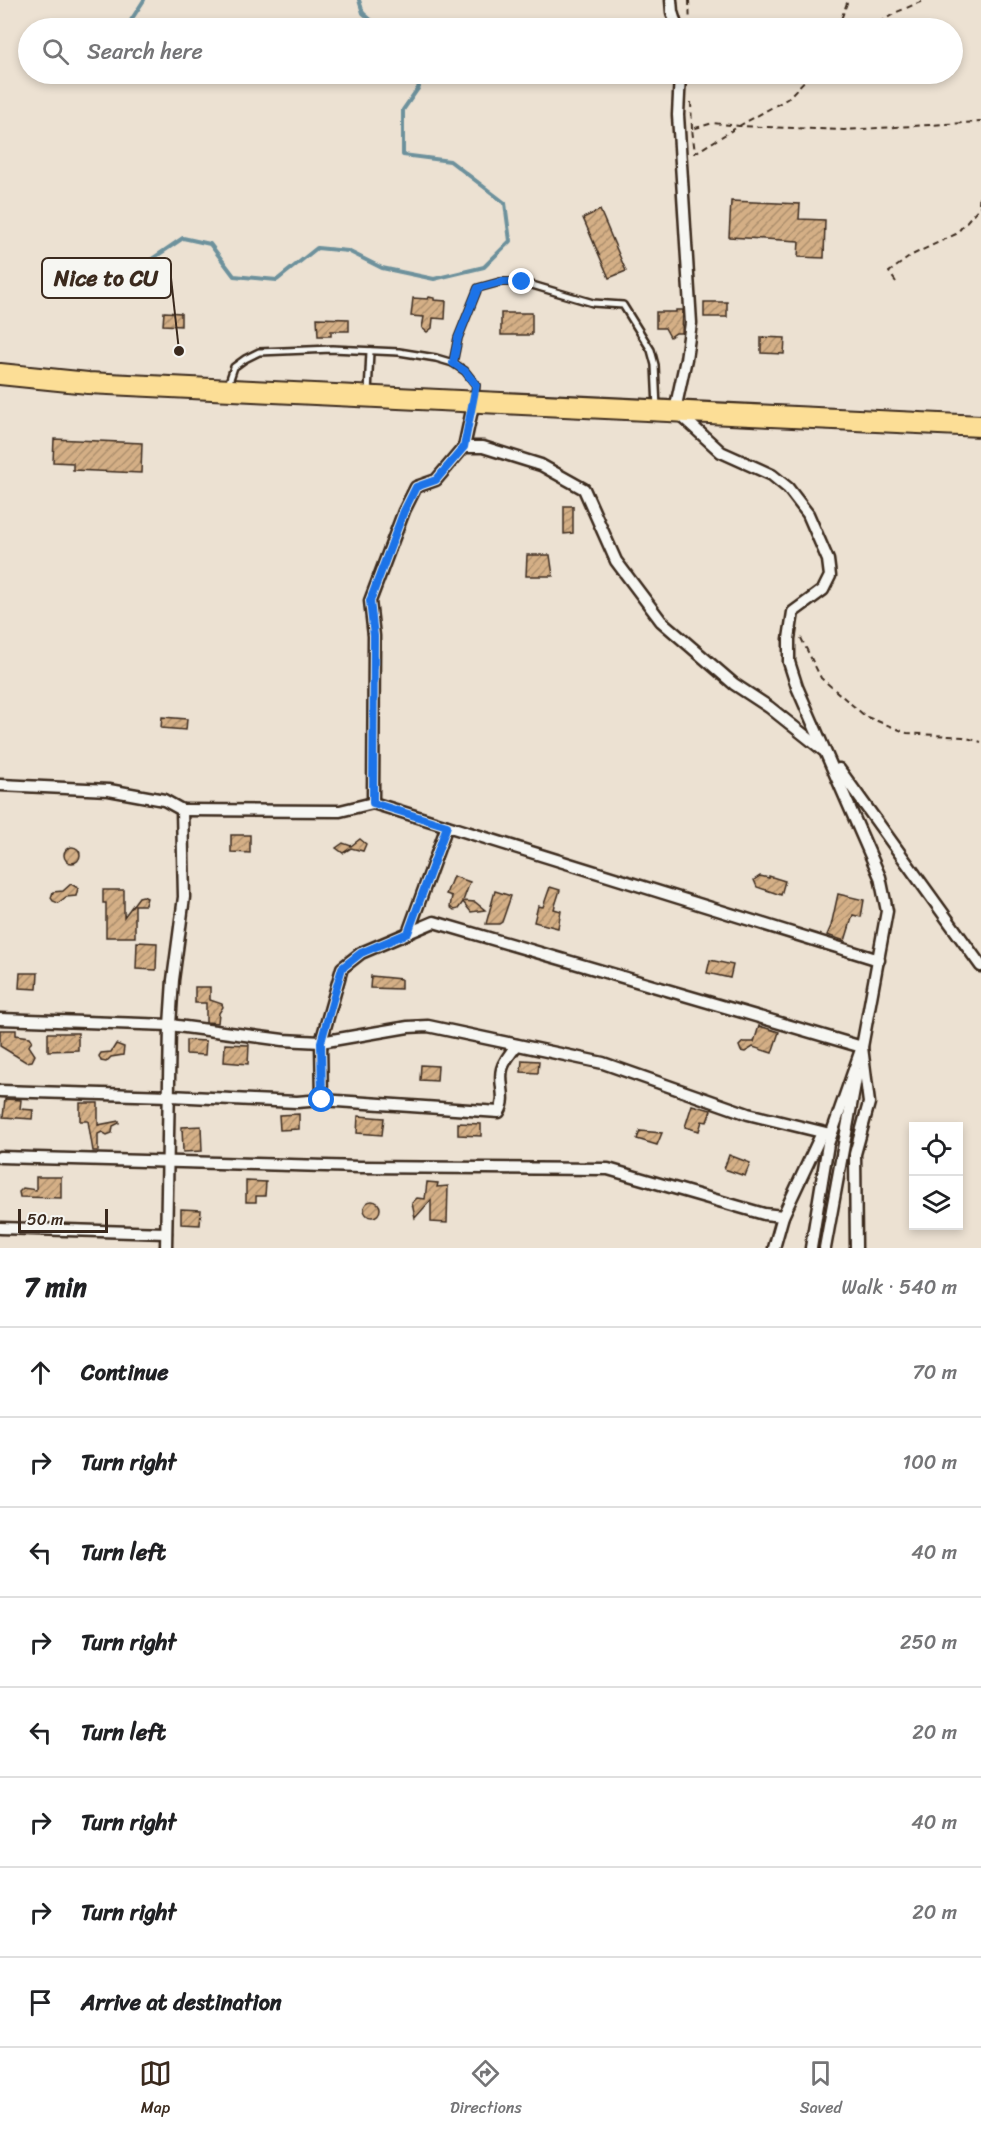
<!DOCTYPE html>
<html lang="en">
<head>
<meta charset="utf-8">
<style>
	:root { --surface:#fff; --page:#f2f2f2; --text:#202124; --muted:#757577; --line:#e0e0e0; --accent:#3b2a1e }
	body { margin:0; font-family:Sriracha,sans-serif; background:var(--page); color:var(--text) }
	.controls { position:absolute; right:18px; bottom:18px; display:grid; overflow:hidden; border-radius:0px; box-shadow:0 3px 9px #0003 }
	.controls button { width:54px; height:54px; display:grid; place-items:center; padding:0; border:0; border-bottom:2px solid var(--line); background:var(--surface); color:var(--text); font:30px sans-serif }
	.scale { position:absolute; left:18px; bottom:15px; width:90px; box-sizing:border-box; padding-left:6px; border:3px solid #3b2a1e; border-top:0; font-size:16px; line-height:21px; white-space:nowrap; color:#3b2a1e; -webkit-text-stroke:4px #f6f6f2; paint-order:stroke }
	.stop { position:absolute; width:18px; height:18px; margin:-14px; border:4px solid #1a73e8; border-radius:50%; background:#fff }
	.stop.end { background:#1a73e8; border-color:#fff; box-shadow:0 2px 6px #0008 }
	.list { margin:0; padding:0; list-style:none }
	h2 { display:flex; justify-content:space-between; align-items:center; height:78px; margin:0; padding:0 24px; font-size:26px }
	h2 small { font-size:20px; font-weight:400; color:var(--muted) }
	.list li { display:grid; grid-template-columns:39px 1fr auto; gap:18px; align-items:center; box-sizing:border-box; height:90px; padding:0 24px; border-top:2px solid var(--line) }
	.list b { display:block; font-size:22px; white-space:nowrap }
	.list em { font-size:20px; font-style:normal; color:var(--muted) }
	.icon { flex:none; width:33px; height:33px; fill:none; stroke:currentColor; stroke-width:2; stroke-linecap:round; stroke-linejoin:round }
	.map { position:relative; flex:none; width:981px; height:1248px; overflow:hidden }
	.search { position:absolute; background:var(--surface); box-shadow:0 3px 9px #0003; left:18px; right:18px; top:18px; height:66px; display:flex; align-items:center; gap:15px; box-sizing:border-box; padding:0 21px; border-radius:33px; color:var(--muted); font-size:22px }
	.sheet { height:798px; background:var(--surface) }
	nav { display:flex; justify-content:space-around; align-items:center; box-sizing:border-box; height:84px; border-top:2px solid var(--line); background:var(--surface); font-size:16px; color:var(--muted) }
	nav a { display:grid; justify-items:center; gap:3px }
	nav .on { color:var(--accent) }
	.map>svg:first-child { display:block }
	.lines { fill:none; stroke-linecap:round; stroke-linejoin:round }
	.stream { stroke:#6d919c; stroke-width:4 }
	.building { fill:url(#building-hatch); stroke:#3b2a1e; stroke-width:1.5 }
	.lane-casing { stroke:#3b2a1e; stroke-width:10 }
	.street-casing { stroke:#3b2a1e; stroke-width:15 }
	.highway-casing { stroke:#3b2a1e; stroke-width:24 }
	.path { stroke:#3b2a1e; stroke-width:2; stroke-dasharray:6 4.5; stroke-linecap:butt }
	.lane { stroke:#f6f6f2; stroke-width:5 }
	.street { stroke:#f6f6f2; stroke-width:10 }
	.highway { stroke:#fcde96; stroke-width:20 }
	.route { stroke:#1a73e8; stroke-width:8 }
	.leader { fill:none; stroke:#3b2a1e; stroke-width:2 }
	.callout-dot { fill:#3b2a1e; stroke:#f6f6f2; stroke-width:2 }
	.callout { fill:#f6f6f2; stroke:#3b2a1e; stroke-width:2 }
	.callout-label { font-size:22px; text-anchor:middle; font-weight:bold; fill:#3b2a1e }
</style>
</head>
<body>
<div class="map">
<svg width="981" height="1248" viewBox="0 0 981 1248">
	<defs>
		<pattern id="building-hatch" width="6" height="6" patternUnits="userSpaceOnUse" patternTransform="scale(1.5)"><rect width="6" height="6" fill="#d4af86"/><path d="M-1 1l2-2M0 6l6-6M5 7l2-2" fill="none" stroke="#ad8f6d"/></pattern>
	</defs>
	<rect width="100%" height="100%" fill="#ece1d2"/>
	<filter id="ink" filterUnits="userSpaceOnUse"><feTurbulence type="fractalNoise" baseFrequency=".0167" numOctaves="2"/><feDisplacementMap in="SourceGraphic" scale="12" xChannelSelector="R" yChannelSelector="G"/><feConvolveMatrix kernelMatrix="1 2 1 2 8 2 1 2 1" color-interpolation-filters="sRGB"/></filter>
	<g filter="url(#ink)">
		<g class="lines">
			<g class="stream">
				<path d="M359,0L363,13L380,28"/>
				<path d="M126,28L144,0"/>
				<path d="M121,280L183,238L210,244L234,276L277,280L317,248L348,251L382,268L434,279L484,267L510,241L505,203L450,161L403,155V110L419,87L413,74"/>
			</g>
		</g>
		<g class="building">
			<path d="M731,201L800,204L799,219L825,220L824,258L798,257L799,241L729,237Z"/>
			<path d="M600,210L626,271L609,278L583,218Z"/>
			<path d="M429,297L434,298V300L446,301L445,319L433,318L432,328L427,332L422,328L424,317L411,316L413,298L428,299Z"/>
			<rect x="704" y="302" width="23" height="15"/>
			<path d="M676,310H683L682,333H676L670,337L665,328H656V312H676Z"/>
			<path d="M164,312L181,313V326L163,325Z"/>
			<rect x="501" y="313" width="31" height="22"/>
			<path d="M317,318L349,319V331H331V336H318Z"/>
			<path d="M761,337L785,338L784,354L761,353Z"/>
			<path d="M54,439L142,443L141,473L73,470V463L53,462Z"/>
			<path d="M564,506H573V533L564,534Z"/>
			<path d="M527,555H550L553,576H526Z"/>
			<path d="M162,717L187,719L186,730L161,728Z"/>
			<path d="M231,835H250V853L231,852Z"/>
			<path d="M360,839L366,844L363,851L351,848L343,853L336,848L343,843L351,846Z"/>
			<circle cx="72" cy="855" r="8"/>
			<path d="M453,876L470,882L463,901L475,902L485,910L471,912L463,902L458,909L454,910L450,907L452,896L446,894Z"/>
			<path d="M760,876L769,878V876L785,881L781,895L757,887L754,880Z"/>
			<path d="M71,884L78,888L76,896L66,897L58,903L53,901L51,898L53,892L63,891Z"/>
			<path d="M550,887L560,890L554,909L561,911L558,928L534,922L538,906L543,907Z"/>
			<path d="M103,890H124V917L139,897L143,896L147,898L145,905H135V937H106V903H103Z"/>
			<path d="M495,891L511,896L502,922L499,924H486Z"/>
			<path d="M838,894L864,900L861,917L853,915L845,941L827,935L831,926Z"/>
			<path d="M137,942L157,943L156,970L136,969Z"/>
			<path d="M710,960L733,965L730,978L707,973Z"/>
			<path d="M20,973H38L37,989L19,988Z"/>
			<path d="M371,976L401,979V989L370,988Z"/>
			<path d="M195,987H210V1000L222,1004L223,1007L219,1013L218,1023L206,1022V1003H195Z"/>
			<path d="M759,1026L779,1032L772,1053L753,1047L745,1052L741,1051L739,1046L743,1042H754Z"/>
			<path d="M0,1030H16V1035L30,1037L32,1040L29,1046L35,1055L32,1061L26,1062L0,1046Z"/>
			<path d="M48,1033H78V1050L48,1051Z"/>
			<path d="M186,1040L206,1041L205,1055L186,1054Z"/>
			<path d="M116,1044L124,1047L123,1055L111,1057L106,1062L101,1061L99,1056L101,1053L111,1052Z"/>
			<path d="M225,1044L249,1045L248,1064L224,1062Z"/>
			<path d="M522,1060L539,1061L538,1073L521,1072Z"/>
			<path d="M421,1065L438,1066L437,1081L420,1080Z"/>
			<path d="M5,1099L21,1100L20,1109L33,1110L32,1119L3,1117Z"/>
			<path d="M80,1103H98V1125L119,1121V1123L113,1126L112,1133L107,1135L102,1132L98,1134V1151H93L88,1121H80Z"/>
			<path d="M692,1105L711,1110L707,1122L702,1121L699,1131L685,1127Z"/>
			<path d="M299,1114V1129L280,1130L279,1115Z"/>
			<path d="M358,1116L384,1118L382,1135L357,1133Z"/>
			<path d="M458,1123L481,1124V1136L458,1135Z"/>
			<path d="M201,1126L202,1151L183,1152L182,1127Z"/>
			<path d="M640,1131L662,1133L657,1145L637,1139Z"/>
			<path d="M729,1155L750,1163L745,1176L724,1169Z"/>
			<path d="M36,1177H61V1198L20,1197L19,1192L23,1188L36,1190Z"/>
			<path d="M246,1181L266,1182L265,1196H256V1202H246Z"/>
			<path d="M427,1182L438,1183L437,1187L448,1186L447,1223L431,1222V1200L415,1218L412,1203L417,1198L425,1199Z"/>
			<circle cx="372" cy="1209" r="8"/>
			<path d="M181,1209L201,1210L200,1225L181,1224Z"/>
		</g>
		<g class="lines">
			<defs>
				<g id="lane">
					<path d="M453,363L458,338L478,288L500,282H522L593,303L623,305L651,350L655,365L657,408"/>
					<path d="M228,385L234,367L245,359L259,352L332,349L399,352L436,358L453,363L465,371L476,385L475,397"/>
					<path d="M368,394L370,351"/>
				</g>
				<g id="street">
					<path d="M671,0L672,12L677,28"/>
					<path d="M680,74L678,115L691,323L686,359L675,410L721,452L772,475L788,488L808,514L828,560L830,576L823,590L793,612L789,639V662L797,687L880,877L887,911L862,1047L828,1144L811,1248"/>
					<path d="M464,447H483L541,465L584,489L616,561L661,621L734,684L769,707L823,750"/>
					<path d="M839,769L981,966"/>
					<path d="M0,785L109,790L164,800L182,810L184,897L173,980L170,1025L166,1248"/>
					<path d="M373,803L374,636L370,601L404,511L416,487L436,480L464,447L474,401"/>
					<path d="M182,810L340,811L373,803L879,960"/>
					<path d="M408,933L447,826"/>
					<path d="M0,1019L170,1025L283,1040L321,1042L408,1027L428,1026L603,1063L748,1114L830,1134"/>
					<path d="M0,1091L170,1096L297,1102L322,1100L499,1112C508,1098 498,1083 502,1069C504,1061 512,1051 517,1045"/>
					<path d="M322,1100L321,1042L342,968L361,953L434,922L862,1047L869,1103L855,1154L856,1248"/>
					<path d="M0,1157L360,1167L608,1169L764,1214L783,1216"/>
					<path d="M0,1228L166,1233"/>
					<path d="M774,1248L783,1216L822,1133"/>
					<path d="M825,1248L857,1073"/>
				</g>
				<path id="highway" d="M0,374L88,383L981,426"/>
			</defs>
			<use href="#lane" class="lane-casing"/>
			<use href="#street" class="street-casing"/>
			<use href="#highway" class="highway-casing"/>
			<g class="path">
				<path d="M689,0L690,28"/>
				<path d="M838,28L848,0"/>
				<path d="M870,28L897,12L925,0"/>
				<path d="M811,74L787,99L739,126L695,153L692,129L713,123L739,126L844,130L981,122"/>
				<path d="M808,78L814,74"/>
				<path d="M691,102L692,129"/>
				<path d="M979,203L981,182"/>
				<path d="M896,282L889,272L912,255L956,234L981,205"/>
				<path d="M801,638L821,678L865,716L907,733L963,737L981,742"/>
			</g>
			<use href="#lane" class="lane"/>
			<use href="#street" class="street"/>
			<use href="#highway" class="highway"/>
		</g>
	</g>
	<g class="lines" filter="url(#ink)">
		<path class="route" d="M322,1100L321,1042L342,968L361,953L408,933L447,826L373,803L374,636L370,601L404,511L416,487L436,480L464,447L476,385L465,371L453,363L458,338L478,288L500,282H522"/>
	</g>
	<path class="leader" d="M179 351L171 278"/>
	<circle class="callout-dot" cx="179" cy="351" r="6"/>
	<rect class="callout" x="42" y="258" width="129" height="40" rx="6"/>
	<g class="callout-label">
		<text x="106" y="286">Nice to CU</text>
	</g>
</svg>
<div class="controls">
<button><svg class="icon" aria-label="locate" viewBox="0 0 24 24"><circle cx="12" cy="12" r="6"/><path d="M12 2v4M12 18v4M2 12h4M18 12h4"/></svg></button>
<button><svg class="icon" aria-label="layers" viewBox="0 0 24 24"><path d="M12 4l9 5-9 5-9-5zM3 14l9 5 9-5"/></svg></button>
</div>
<div class="scale">50 m</div>
<div class="stop" style="left:322px;top:1100px"></div>
<div class="stop end" style="left:522px;top:282px"></div>
<div class="search"><svg class="icon" aria-label="search" viewBox="0 0 24 24"><circle cx="10" cy="10" r="6"/><path d="M15 15l6 6"/></svg>Search here</div>
</div>
<section class="sheet">
<h2>7 min<small>Walk · 540 m</small></h2>
<ul class="list">
<li><svg class="icon" aria-label="ahead" viewBox="0 0 24 24"><path d="M12 20V5M6 11l6-6 6 6"/></svg><div><b>Continue</b></div><em>70 m</em></li>
<li><svg class="icon" aria-label="right" viewBox="0 0 24 24"><path d="M7 20v-9h11M14 6l5 5-5 5"/></svg><div><b>Turn right</b></div><em>100 m</em></li>
<li><svg class="icon" aria-label="left" viewBox="0 0 24 24"><path d="M17 20v-9H6M10 6l-5 5 5 5"/></svg><div><b>Turn left</b></div><em>40 m</em></li>
<li><svg class="icon" aria-label="right" viewBox="0 0 24 24"><path d="M7 20v-9h11M14 6l5 5-5 5"/></svg><div><b>Turn right</b></div><em>250 m</em></li>
<li><svg class="icon" aria-label="left" viewBox="0 0 24 24"><path d="M17 20v-9H6M10 6l-5 5 5 5"/></svg><div><b>Turn left</b></div><em>20 m</em></li>
<li><svg class="icon" aria-label="right" viewBox="0 0 24 24"><path d="M7 20v-9h11M14 6l5 5-5 5"/></svg><div><b>Turn right</b></div><em>40 m</em></li>
<li><svg class="icon" aria-label="right" viewBox="0 0 24 24"><path d="M7 20v-9h11M14 6l5 5-5 5"/></svg><div><b>Turn right</b></div><em>20 m</em></li>
<li><svg class="icon" aria-label="arrive" viewBox="0 0 24 24"><path d="M6 21V4h12l-3 4 3 4H6"/></svg><div><b>Arrive at destination</b></div></li>
</ul>
</section>
<nav>
<a class="on"><svg class="icon" aria-label="map" viewBox="0 0 24 24"><path d="M3 6l6-2 6 2 6-2v14l-6 2-6-2-6 2zM9 4v14M15 6v14"/></svg>Map</a>
<a><svg class="icon" aria-label="directions" viewBox="0 0 24 24"><path d="M12 3l9 9-9 9-9-9zM9 14v-3h6M13 9l2 2-2 2"/></svg>Directions</a>
<a><svg class="icon" aria-label="saved" viewBox="0 0 24 24"><path d="M7 4h10v16l-5-4-5 4z"/></svg>Saved</a>
</nav>
</body>
</html>
